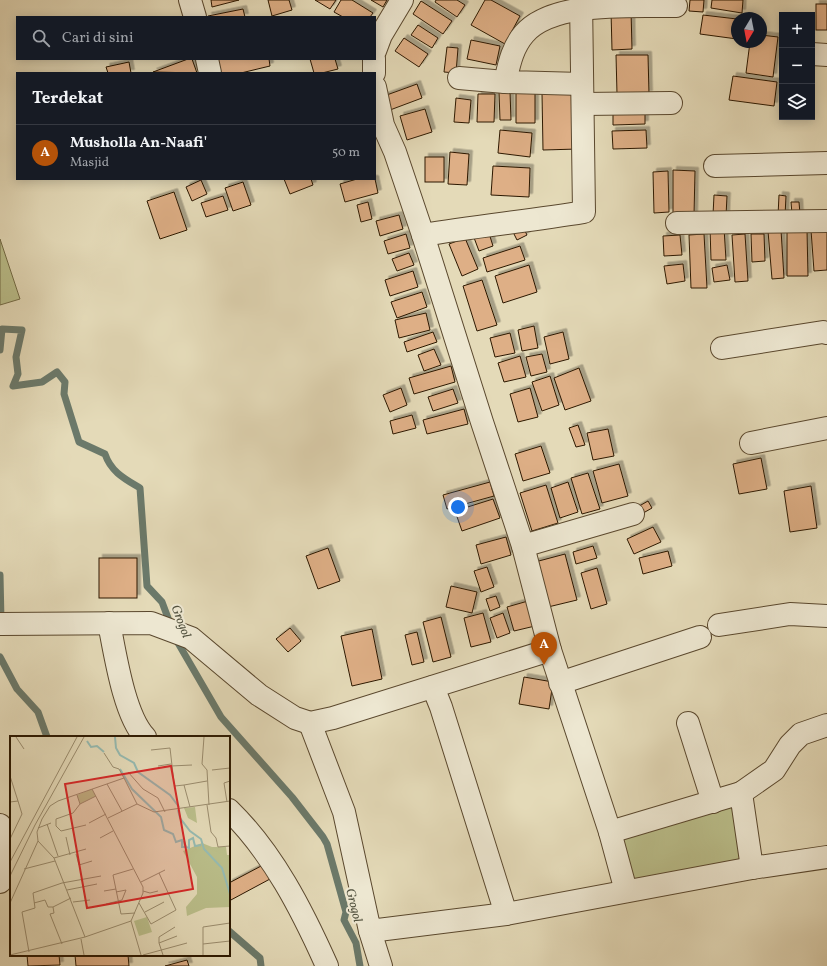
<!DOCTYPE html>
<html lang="id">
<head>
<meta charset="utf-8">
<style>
	:root { --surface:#171b24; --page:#242831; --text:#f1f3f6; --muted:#9ea1a6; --line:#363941; --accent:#b45309 }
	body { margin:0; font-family:Vollkorn,serif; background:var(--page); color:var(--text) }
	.controls { position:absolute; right:12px; top:12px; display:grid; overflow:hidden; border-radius:0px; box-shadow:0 2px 10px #0003 }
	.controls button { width:36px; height:36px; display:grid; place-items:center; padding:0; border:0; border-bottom:1px solid var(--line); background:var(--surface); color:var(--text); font:20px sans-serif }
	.compass { position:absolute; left:731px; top:12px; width:36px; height:36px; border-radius:50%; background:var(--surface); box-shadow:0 2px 10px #0003; rotate:190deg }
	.you { position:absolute; left:458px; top:507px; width:14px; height:14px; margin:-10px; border:3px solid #fff; border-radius:50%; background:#1a73e8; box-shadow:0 0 0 6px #1a73e833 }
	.badge { display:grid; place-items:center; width:26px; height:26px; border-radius:50%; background:var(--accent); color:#fff; font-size:13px; font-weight:700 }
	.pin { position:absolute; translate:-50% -33px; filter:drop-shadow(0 1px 2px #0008) }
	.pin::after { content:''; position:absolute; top:21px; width:14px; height:12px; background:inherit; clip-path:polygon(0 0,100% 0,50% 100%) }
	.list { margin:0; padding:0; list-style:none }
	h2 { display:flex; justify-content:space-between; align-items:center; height:52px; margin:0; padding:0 16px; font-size:17px }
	h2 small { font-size:13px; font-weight:400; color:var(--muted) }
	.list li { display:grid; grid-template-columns:26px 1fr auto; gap:12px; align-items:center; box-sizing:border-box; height:56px; padding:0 16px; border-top:1px solid var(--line) }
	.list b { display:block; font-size:15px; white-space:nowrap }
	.list p { margin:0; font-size:13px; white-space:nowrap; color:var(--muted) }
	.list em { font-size:13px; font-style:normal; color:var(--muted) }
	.icon { flex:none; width:22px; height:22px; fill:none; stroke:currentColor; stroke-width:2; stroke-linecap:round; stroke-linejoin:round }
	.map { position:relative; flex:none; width:827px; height:966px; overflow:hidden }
	.search { position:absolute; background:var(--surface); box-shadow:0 2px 10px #0003; left:16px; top:16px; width:360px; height:44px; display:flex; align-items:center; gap:10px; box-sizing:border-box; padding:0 14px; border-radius:0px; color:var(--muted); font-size:15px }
	.panel { position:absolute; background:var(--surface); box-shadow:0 2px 10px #0003; left:16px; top:72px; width:360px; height:108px; border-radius:0px }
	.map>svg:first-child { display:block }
	.green { fill:#babe8a; stroke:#736b45 }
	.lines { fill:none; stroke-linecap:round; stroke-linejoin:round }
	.stream { stroke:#6b796a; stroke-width:7 }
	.building { fill:#deaf86; stroke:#2c1800; filter:url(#shadow) }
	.minor-casing { stroke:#5a482e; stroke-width:24 }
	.minor { stroke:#ede7d1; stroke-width:22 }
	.labels { text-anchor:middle; stroke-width:4; stroke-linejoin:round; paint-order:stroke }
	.water-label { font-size:13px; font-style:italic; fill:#51513e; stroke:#ede7d1 }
	.inset-river { fill:none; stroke:#95bab1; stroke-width:2 }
	.inset-road { fill:none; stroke:#9a8c6e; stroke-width:1 }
	.view { fill:#d62828; fill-opacity:0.15; stroke:#d62828; stroke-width:2 }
	.inset-edge { fill:none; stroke:#2c1800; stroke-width:2 }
</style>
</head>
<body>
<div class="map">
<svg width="827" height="966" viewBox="0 0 827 966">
	<defs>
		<filter id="shadow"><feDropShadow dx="3.5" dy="-3.5" stdDeviation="0" flood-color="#0004"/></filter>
	</defs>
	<rect width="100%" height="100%" fill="#e4dab8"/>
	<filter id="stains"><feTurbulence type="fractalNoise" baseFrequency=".005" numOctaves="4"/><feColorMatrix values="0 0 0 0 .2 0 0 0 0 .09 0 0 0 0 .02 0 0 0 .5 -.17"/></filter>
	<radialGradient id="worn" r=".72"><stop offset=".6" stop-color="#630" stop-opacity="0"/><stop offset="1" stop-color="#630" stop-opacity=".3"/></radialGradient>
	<g class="green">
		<path d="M0,239L20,299L0,305Z"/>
		<path d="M742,794L748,868L627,891L608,832Z"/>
	</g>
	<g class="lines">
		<g class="stream">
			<path d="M0,350L2,329L22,330L16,357L18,374L13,386L42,382L57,372L65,382L64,394L79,442L105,454C111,472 125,479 140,488L147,586L162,602L171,626"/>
			<path d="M0,575L1,621"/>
			<path d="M174,636L221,717L292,797L323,837L327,844L346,912L344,920L356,943L360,966"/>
			<path d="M0,657L17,689L38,712L47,737"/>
			<path d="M229,931L260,958L261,966"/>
		</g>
	</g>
	<g class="building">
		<path d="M211,0H239L212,7Z"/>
		<path d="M268,0H289L292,10L272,16Z"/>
		<path d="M315,0H336L330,9Z"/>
		<path d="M341,0H352L373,13L370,17H343L334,12Z"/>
		<path d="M371,0H387L383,7Z"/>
		<path d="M436,0H457L465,5L457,17L435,2Z"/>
		<path d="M485,0H491L520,16L505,44L471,25Z"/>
		<path d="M690,0H704L703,12L689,11Z"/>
		<path d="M712,0H743L742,13L711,8Z"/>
		<path d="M421,1L452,21L443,34L413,14Z"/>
		<rect x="816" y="4" width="11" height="26"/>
		<path d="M243,9L245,17H208V16Z"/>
		<path d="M631,10L632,49L612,50L611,11Z"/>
		<path d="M703,15L737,19V39L700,34Z"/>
		<path d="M418,25L438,38L432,48L411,35Z"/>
		<path d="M761,35L778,37L773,77L746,73L750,42H761Z"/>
		<path d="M404,38L428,54L419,67L395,51Z"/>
		<path d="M471,40L500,46L496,65L467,59Z"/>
		<path d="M447,47L458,48L456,73L444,72Z"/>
		<path d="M616,55H648L649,94H617Z"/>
		<path d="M188,59H192L197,73L153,72Z"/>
		<path d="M222,59H269L270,66L241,73H220L217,60Z"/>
		<path d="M310,59H335L338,69L322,73H314Z"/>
		<path d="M129,62L131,73H108L106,67Z"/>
		<path d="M733,76L777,82L774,106L729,100Z"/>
		<path d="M417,84L422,98L390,110L384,96Z"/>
		<path d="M535,87V123H516V88Z"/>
		<path d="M499,92H510L511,120H500Z"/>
		<path d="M576,92L578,149L543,150L542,93Z"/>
		<path d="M478,94H495L494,122H477Z"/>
		<path d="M456,98L471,100L469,123L454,122Z"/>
		<path d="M613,107H645V124L613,125Z"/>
		<path d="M425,109L432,132L407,140L400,116Z"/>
		<path d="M500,130L532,133L530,157L498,153Z"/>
		<path d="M646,130L647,148L613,149L612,131Z"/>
		<path d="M450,152L469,154L467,185L448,184Z"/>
		<rect x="425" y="157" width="19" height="25"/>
		<path d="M493,166L530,168L529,197L491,195Z"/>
		<path d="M673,170L695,171L694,215L673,214Z"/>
		<path d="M668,171L669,212L654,213L653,172Z"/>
		<path d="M284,179H311L313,185L290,194Z"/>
		<path d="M357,179H375L378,193L345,202L340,184Z"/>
		<path d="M201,180L207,194L192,201L186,187Z"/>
		<path d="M243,182L251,205L233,211L225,188Z"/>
		<path d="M174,192L187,230L160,239L147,201Z"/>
		<path d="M714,195L727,196L726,216L713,215Z"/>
		<path d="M779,195L786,196L785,216H778Z"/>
		<path d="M223,196L228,210L206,217L201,203Z"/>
		<path d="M368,202L372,219L361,222L357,205Z"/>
		<path d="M791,202H799L800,214H792Z"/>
		<path d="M399,215L403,229L380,236L376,221Z"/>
		<path d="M523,227L527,235L517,240L513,232Z"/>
		<path d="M710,228H724L726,260H711Z"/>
		<path d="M488,230L493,246L479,251L473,235Z"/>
		<path d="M781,230L784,278L772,279L768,231Z"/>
		<path d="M787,230H807L808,276H787Z"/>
		<path d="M811,230H827V270L814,271Z"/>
		<path d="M406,234L410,248L388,254L384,241Z"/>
		<path d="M704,234L707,288H691L689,235Z"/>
		<path d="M745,234L748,281L735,282L732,235Z"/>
		<path d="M751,234H764L765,261L752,262Z"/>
		<path d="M680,235L682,255L664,256L663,236Z"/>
		<path d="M465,238L478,269L462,276L449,244Z"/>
		<path d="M520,246L525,260L487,272L483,258Z"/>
		<path d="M409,253L414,265L397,271L392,259Z"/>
		<path d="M683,264L685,281L667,284L664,266Z"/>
		<path d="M529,265L537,292L503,303L495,276Z"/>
		<path d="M727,265L730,280L714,282L712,268Z"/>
		<path d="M413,271L418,287L390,296L385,280Z"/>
		<path d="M482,280L497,325L477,331L463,286Z"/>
		<path d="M422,292L427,307L397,318L391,302Z"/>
		<path d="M426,313L430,330L399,338L395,320Z"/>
		<path d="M534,326L538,348L522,351L518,330Z"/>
		<path d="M433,332L437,342L407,352L404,342Z"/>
		<path d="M563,332L569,359L550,364L544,337Z"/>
		<path d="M510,333L515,353L495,357L490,338Z"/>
		<path d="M434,349L441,365L424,371L418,355Z"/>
		<path d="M542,354L547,372L531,376L526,357Z"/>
		<path d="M520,356L526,377L504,382L498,363Z"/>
		<path d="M451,366L455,382L414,394L409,378Z"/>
		<path d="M579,368L591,401L565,410L554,378Z"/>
		<path d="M550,376L559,405L542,411L532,382Z"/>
		<path d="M401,388L407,405L390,412L383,395Z"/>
		<path d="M530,388L538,417L518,422L510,394Z"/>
		<path d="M453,389L458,403L433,411L428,397Z"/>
		<path d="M464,409L468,424L427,434L423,420Z"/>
		<path d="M412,415L416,428L393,434L390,421Z"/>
		<path d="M578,425L585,445L576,447L569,428Z"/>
		<path d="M608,429L614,456L593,460L587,433Z"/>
		<path d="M541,446L550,473L523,481L515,454Z"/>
		<path d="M761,458L767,489L739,494L733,464Z"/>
		<path d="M619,464L628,496L602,503L593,471Z"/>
		<path d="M588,473L600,509L582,514L571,478Z"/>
		<path d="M490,482L494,496L447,509L443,495Z"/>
		<path d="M568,482L578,512L560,518L551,488Z"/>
		<path d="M546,485L558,523L532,531L520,493Z"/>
		<path d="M811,486L817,528L790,532L784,491Z"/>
		<path d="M493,499L500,518L462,531L455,511Z"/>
		<path d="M648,501L652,508L638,516L634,509Z"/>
		<path d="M653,527L661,542L634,554L627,539Z"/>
		<path d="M506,537L511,555L481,564L476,545Z"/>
		<path d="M593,546L597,558L576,564L573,552Z"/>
		<path d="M328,548L340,581L318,589L306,556Z"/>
		<path d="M668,551L672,566L643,574L639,558Z"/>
		<path d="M565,554L577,600L548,607L535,562Z"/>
		<rect x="99" y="558" width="38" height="40"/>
		<path d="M487,567L494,587L481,592L474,571Z"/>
		<path d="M597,568L607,604L591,609L581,573Z"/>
		<path d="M451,586L477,592L472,613L446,607Z"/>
		<path d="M496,596L500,607L490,611L486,599Z"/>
		<path d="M528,601L535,626L514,631L507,607Z"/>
		<path d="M483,613L491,642L471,647L464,618Z"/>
		<path d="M503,613L510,633L497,638L490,618Z"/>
		<path d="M441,617L451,657L433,662L423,622Z"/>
		<path d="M290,628L301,641L288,652L276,639Z"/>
		<path d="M372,629L382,679L352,686L341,636Z"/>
		<path d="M417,632L424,662L412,665L405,635Z"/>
		<path d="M524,677L553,682L549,709L519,704Z"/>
		<path d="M263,865L270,879L229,901V883Z"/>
		<path d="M27,955H59L60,965L28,966Z"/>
		<path d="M75,955H128L129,966H76Z"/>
		<path d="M187,960L189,966H165Z"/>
	</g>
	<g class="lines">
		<defs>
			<g id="minor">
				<path d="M190,0L195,17"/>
				<path d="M375,51L381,35L402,0"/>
				<path d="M812,54L827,55"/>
				<path d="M207,59L210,73"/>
				<path d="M374,73V59"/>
				<path d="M459,78L505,82"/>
				<path d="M582,84L505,82C509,65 512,48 524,34C553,0 634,7 676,6"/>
				<path d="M375,87L383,125L395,152L423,235L482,422L523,546L550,650L610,832L626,891"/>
				<path d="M583,104L671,103"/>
				<path d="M715,166L827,163"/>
				<path d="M677,223L827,221"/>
				<path d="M423,235C476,226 530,221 584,212L581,0"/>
				<path d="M722,348L823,332L827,333"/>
				<path d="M751,443L827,428"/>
				<path d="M523,546L633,514"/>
				<path d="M109,623C115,653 124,715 145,737"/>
				<path d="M0,624L151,623L191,638L259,695L295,718L310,723L333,718L550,650"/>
				<path d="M719,625L790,614L827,616"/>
				<path d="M560,683L700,637"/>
				<path d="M433,687L441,707L506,914"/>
				<path d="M310,723L344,812L370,931L506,914L752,868L827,857"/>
				<path d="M688,723L713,802"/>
				<path d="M741,793L774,770L790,745L801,734L827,725"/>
				<path d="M229,810C273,853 302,910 327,966"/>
				<path d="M0,825L2,832L0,882"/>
				<path d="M610,832L741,793L752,868"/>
				<path d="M370,931L381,966"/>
			</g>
		</defs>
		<use href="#minor" class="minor-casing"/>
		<use href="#minor" class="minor"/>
	</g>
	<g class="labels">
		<g class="water-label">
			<text transform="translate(182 621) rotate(69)" y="5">Grogol</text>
			<text transform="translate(355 905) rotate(76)" y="5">Grogol</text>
		</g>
	</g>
	<g transform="translate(10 736)">
		<rect width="220" height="220" fill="#e4dab8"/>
		<path d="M82,53L86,60L70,68L67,59ZM185,71L187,87L178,82L174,72ZM192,107L202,111H216L217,119H220V171L196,172L177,180L176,171L187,158V141L173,115ZM137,181L142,196L129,200L124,185Z" fill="#babe8a"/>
		<path class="inset-river" d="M105,1L106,12L110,19L124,27L128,36L160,59L169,71M77,5L81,11L87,10L94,16M110,33L122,53L151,81L154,94L163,98L166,106L172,104V111H175L174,105L176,111L179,112V104L183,102L185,110L191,109M168,74L170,82L180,95L191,103L194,113L212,132L220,158"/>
		<path class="inset-road" d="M6,1L14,13M194,1L192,28L197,34L199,69M141,14L160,12L164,47L165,50L174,49M94,17L103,31L109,33L114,42M148,30L161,28M161,30L182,29M202,34L220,32M118,36L133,53L148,62L155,76M0,40L8,65M97,48L112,75M67,59L70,68L86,60M0,66L8,65L12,78L0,103M217,66L214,47L220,45M70,68L63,77L46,83V90L51,95L76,89M197,69L201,96L206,102L208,111L220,110M180,71L174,49L197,45M98,82L127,68M79,87L96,78M37,88L48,120M28,92L41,87M56,101L60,119M90,102L103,95M28,105L44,122L75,201L121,185L133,157V151L82,53M66,118L69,129L82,125M44,122L76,113M0,126L67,1M14,133L45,125M123,133L103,139L111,178L125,177M0,140L25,89L74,1M131,146L155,134M57,154L87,148M94,155L106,153M133,155L140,157L148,155M63,166L80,164M0,167L28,105L27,96L32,83L40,70L48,65L114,42L127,68L144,76L220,65M24,167L35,164L38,171H43M129,167L141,188L166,174L149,137M96,168L112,164L116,154L106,156M135,176L154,166M121,185L131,219M71,203L74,219M149,207V201L165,191M52,208L40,178L44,177L43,171L61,162M193,208L220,205M19,216L12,176L25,172L23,157L52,147L91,140M0,219L75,201M133,219L177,207M153,219L149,207L167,200M193,219V191L220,187"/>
		<path class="view" d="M161,30L183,153L77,172L55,48Z"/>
		<rect width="220" height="220" class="inset-edge"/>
	</g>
	<rect width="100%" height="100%" filter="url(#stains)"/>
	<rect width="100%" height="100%" fill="url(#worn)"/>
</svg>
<div class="controls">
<button>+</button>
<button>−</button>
<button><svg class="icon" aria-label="layers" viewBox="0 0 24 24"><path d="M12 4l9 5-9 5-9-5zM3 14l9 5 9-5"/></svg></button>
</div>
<svg class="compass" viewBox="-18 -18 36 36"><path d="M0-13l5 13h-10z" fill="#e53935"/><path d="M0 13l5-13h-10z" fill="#9ea1a6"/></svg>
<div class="you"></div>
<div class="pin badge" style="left:544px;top:665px">A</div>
<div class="search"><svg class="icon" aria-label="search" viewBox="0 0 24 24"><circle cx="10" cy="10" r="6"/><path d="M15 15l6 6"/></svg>Cari di sini</div>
<section class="panel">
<h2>Terdekat<small></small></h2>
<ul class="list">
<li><span class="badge">A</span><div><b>Musholla An-Naafi'</b><p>Masjid</p></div><em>50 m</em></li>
</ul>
</section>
</div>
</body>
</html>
